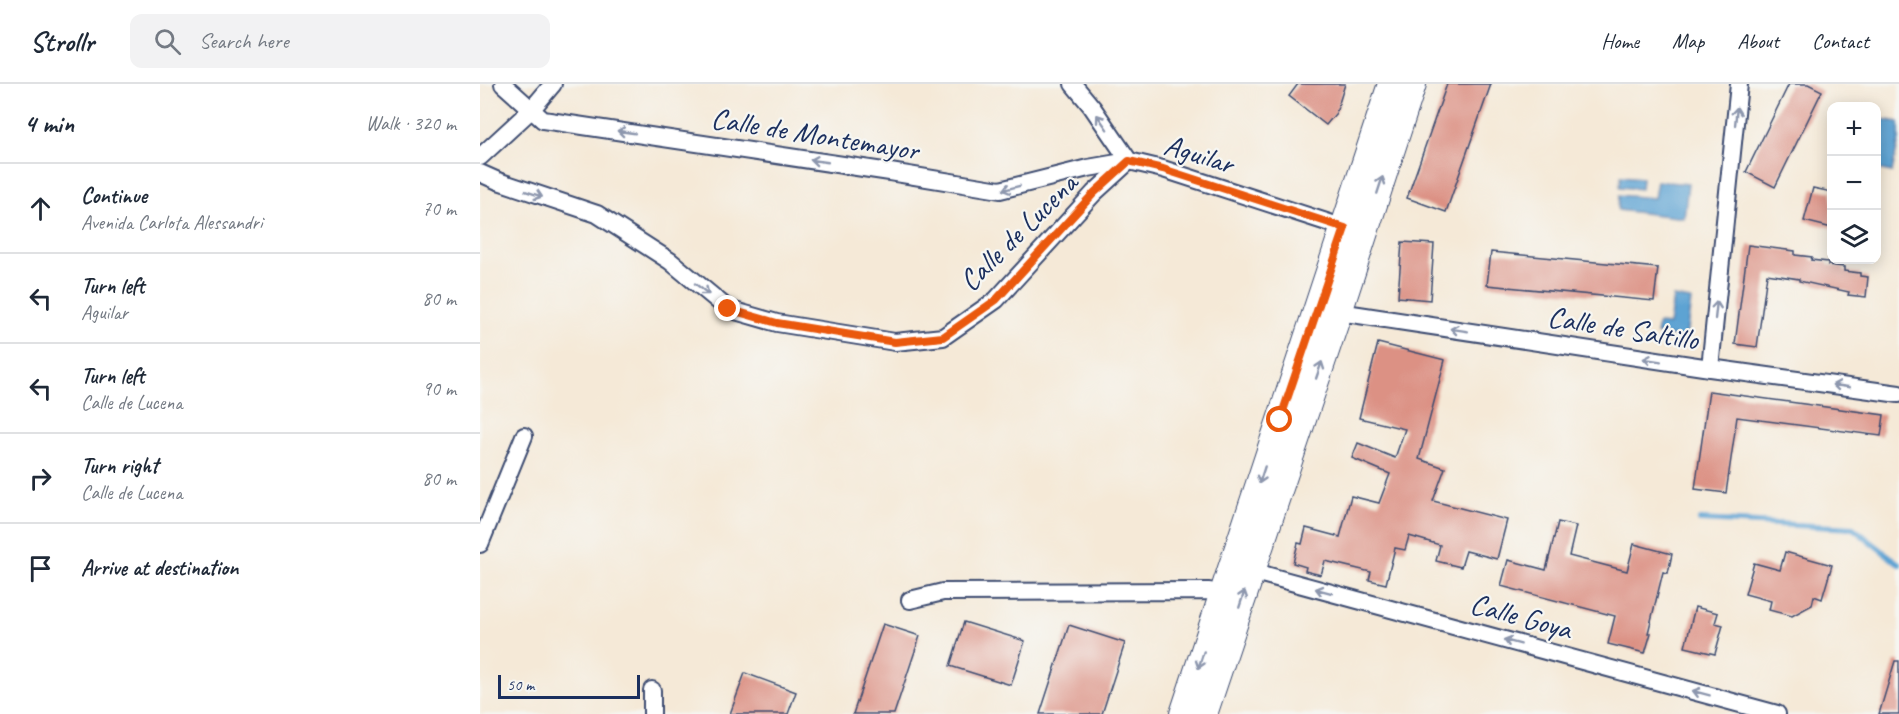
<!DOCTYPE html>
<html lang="en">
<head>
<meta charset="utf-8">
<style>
	:root { --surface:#fff; --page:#f2f2f3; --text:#1f2937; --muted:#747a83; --line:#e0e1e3 }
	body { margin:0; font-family:Caveat,sans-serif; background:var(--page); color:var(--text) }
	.controls { position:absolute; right:18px; top:18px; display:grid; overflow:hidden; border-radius:12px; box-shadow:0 3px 15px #0003 }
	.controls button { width:54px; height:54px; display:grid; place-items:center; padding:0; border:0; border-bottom:2px solid var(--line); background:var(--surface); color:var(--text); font:30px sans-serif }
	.scale { position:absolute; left:18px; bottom:15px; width:142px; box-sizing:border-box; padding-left:6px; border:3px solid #1b2f5e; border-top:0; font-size:16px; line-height:21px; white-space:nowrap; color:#1b2f5e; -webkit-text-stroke:4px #f6f6f2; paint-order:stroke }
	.stop { position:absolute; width:18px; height:18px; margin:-14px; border:4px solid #ea580c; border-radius:50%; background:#fff }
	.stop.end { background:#ea580c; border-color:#fff; box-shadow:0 2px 6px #0008 }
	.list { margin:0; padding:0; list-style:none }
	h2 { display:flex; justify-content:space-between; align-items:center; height:78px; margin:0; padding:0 24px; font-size:26px }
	h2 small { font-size:20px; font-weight:400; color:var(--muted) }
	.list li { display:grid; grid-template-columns:39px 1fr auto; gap:18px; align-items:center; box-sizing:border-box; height:90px; padding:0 24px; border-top:2px solid var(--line) }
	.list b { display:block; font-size:22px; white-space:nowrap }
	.list p { margin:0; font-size:20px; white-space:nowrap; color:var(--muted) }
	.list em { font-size:20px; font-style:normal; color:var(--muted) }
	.icon { flex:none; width:33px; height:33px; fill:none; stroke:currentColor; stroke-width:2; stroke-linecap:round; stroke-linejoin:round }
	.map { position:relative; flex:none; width:1419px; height:630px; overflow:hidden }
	header { display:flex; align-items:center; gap:36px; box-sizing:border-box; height:84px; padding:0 30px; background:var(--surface); border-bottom:2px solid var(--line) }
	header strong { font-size:28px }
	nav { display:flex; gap:33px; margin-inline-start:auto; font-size:21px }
	.search { width:420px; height:54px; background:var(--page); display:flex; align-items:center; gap:15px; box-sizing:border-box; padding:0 21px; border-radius:12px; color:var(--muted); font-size:22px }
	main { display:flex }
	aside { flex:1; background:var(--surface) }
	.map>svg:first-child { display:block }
	.water { fill:#5da3d3; stroke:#3c6998; stroke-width:1.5 }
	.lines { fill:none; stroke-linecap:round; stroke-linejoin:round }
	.stream { stroke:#5da3d3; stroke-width:6 }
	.building { fill:#dc9184 }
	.minor-casing { stroke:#3c4b70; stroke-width:20 }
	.primary-casing { stroke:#3c4b70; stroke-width:28 }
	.minor { stroke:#fff; stroke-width:16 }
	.primary { stroke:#fff; stroke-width:26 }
	.oneway { stroke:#8d97ae }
	.route { stroke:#ea580c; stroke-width:8 }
	.labels { text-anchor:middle; stroke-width:4.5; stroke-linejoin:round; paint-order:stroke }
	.street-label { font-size:30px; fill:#1b2f5e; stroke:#f6f6f2 }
</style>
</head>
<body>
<header>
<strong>Strollr</strong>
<div class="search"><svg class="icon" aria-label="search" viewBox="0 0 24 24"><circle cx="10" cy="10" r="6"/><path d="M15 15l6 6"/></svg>Search here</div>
<nav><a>Home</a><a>Map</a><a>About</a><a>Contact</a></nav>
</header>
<main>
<aside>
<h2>4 min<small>Walk · 320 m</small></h2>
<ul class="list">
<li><svg class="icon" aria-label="ahead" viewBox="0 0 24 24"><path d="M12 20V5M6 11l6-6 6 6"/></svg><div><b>Continue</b><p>Avenida Carlota Alessandri</p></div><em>70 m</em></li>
<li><svg class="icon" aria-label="left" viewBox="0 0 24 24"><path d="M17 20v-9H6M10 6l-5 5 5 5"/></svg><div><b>Turn left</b><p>Aguilar</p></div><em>80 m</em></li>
<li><svg class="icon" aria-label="left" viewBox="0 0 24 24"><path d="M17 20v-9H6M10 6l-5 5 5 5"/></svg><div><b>Turn left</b><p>Calle de Lucena</p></div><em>90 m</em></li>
<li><svg class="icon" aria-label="right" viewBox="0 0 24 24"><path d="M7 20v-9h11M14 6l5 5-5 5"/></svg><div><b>Turn right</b><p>Calle de Lucena</p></div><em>80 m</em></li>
<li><svg class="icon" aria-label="arrive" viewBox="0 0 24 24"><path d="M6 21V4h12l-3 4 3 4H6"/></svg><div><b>Arrive at destination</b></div></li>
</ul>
</aside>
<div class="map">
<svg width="1419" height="630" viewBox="0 0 1419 630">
	<rect width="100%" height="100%" fill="#f6f6f2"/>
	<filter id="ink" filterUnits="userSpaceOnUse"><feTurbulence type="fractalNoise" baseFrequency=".0167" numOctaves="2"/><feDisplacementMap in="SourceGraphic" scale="12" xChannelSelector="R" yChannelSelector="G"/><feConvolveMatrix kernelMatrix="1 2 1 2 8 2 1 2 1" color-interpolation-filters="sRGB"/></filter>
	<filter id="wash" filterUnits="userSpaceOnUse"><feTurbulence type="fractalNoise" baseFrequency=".008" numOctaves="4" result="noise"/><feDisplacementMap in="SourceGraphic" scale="24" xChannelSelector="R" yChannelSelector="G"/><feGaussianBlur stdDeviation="1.35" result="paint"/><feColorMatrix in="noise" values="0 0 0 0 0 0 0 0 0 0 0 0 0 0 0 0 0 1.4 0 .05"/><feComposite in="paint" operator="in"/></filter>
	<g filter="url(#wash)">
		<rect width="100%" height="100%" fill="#f5e9d7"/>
		<g class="water">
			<path d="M1400,35L1419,38V55L1412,88L1397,85V52Z"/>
			<path d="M1141,92L1162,94L1161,105L1140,103Z"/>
			<path d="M1177,97L1208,100L1204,134L1138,126L1139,111L1174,114Z"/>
			<path d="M1193,213L1211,216L1206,254L1176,250L1178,240L1189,241Z"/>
		</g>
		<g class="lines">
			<path class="stream" d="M1220,436L1373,444L1419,480"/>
		</g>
		<g id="blocks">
			<g class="building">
				<path d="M818,0H865L856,29L846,41L809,12Z"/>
				<path d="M967,0H1011L966,128L927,114Z"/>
				<path d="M1309,0H1328L1342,7L1295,103L1266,88Z"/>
				<path d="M1333,104L1352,108V144L1324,137Z"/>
				<path d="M922,158L954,160L950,216L918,213Z"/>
				<path d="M1268,161L1315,167V171L1332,173L1331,176L1348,178V181L1364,183V187L1380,189V192L1388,193L1386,213L1368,211L1369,208L1319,197V195L1287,190L1277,263L1255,260Z"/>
				<path d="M1011,168L1178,184L1174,217L1007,201Z"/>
				<path d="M898,259L965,276L939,375L965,384L953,417L1027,436L1017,475L986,467L981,483L956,477L960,461L929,452L925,466L915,464L906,500L889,496L891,488L845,477L841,491L825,487L826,483L813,479L818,459L822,460L826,444L860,453L871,412L899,419L910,390L872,374L878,359L915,374L925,345L879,334Z"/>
				<path d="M1229,307L1404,331L1401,352L1257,333L1246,409L1215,405Z"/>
				<path d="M1078,438L1096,442L1089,472L1147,487L1154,460L1192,470L1188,489L1183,488L1168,549H1171L1165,569L1128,560L1135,532L1021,502L1028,476L1066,486Z"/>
				<path d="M1305,468L1352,481L1342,515L1334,512L1332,521L1312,532L1289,526L1291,517L1265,510L1274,479L1300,486Z"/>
				<path d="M1215,523L1238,529L1235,539L1243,541L1235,570L1205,563Z"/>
				<path d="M484,538L545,557L531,601L470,582Z"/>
				<path d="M403,540L440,552L414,630H373Z"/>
				<path d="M589,541L645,559L622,630H560Z"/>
				<path d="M1415,577H1419V630H1399Z"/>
				<path d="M265,589L316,608L308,630H250Z"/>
			</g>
		</g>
	</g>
	<g filter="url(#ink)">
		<use href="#blocks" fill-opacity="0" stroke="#3c4b70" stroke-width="1.5"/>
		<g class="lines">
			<defs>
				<g id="minor">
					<path d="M23,0L63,36L410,88L520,106L608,84L649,77"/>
					<path d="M593,0L612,23L649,77L683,85L865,144"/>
					<path d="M0,73L51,26L73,0"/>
					<path d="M0,89L18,97L117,130L190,177L248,225L297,239L415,258L463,253L516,216L614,109L649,77"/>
					<path d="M859,228L1230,284L1419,310"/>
					<path d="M1230,284L1259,0"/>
					<path d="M0,460L44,352"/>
					<path d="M771,487L1297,630"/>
					<path d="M430,516L463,508L729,507L742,511"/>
					<path d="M172,606V630"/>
				</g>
				<g id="primary">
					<path d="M703,630L911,0"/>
					<path d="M724,630L859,228L933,0"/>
				</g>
			</defs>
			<use href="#minor" class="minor-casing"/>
			<use href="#primary" class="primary-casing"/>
			<use href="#minor" class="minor"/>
			<use href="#primary" class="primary"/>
		</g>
		<defs><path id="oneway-shaft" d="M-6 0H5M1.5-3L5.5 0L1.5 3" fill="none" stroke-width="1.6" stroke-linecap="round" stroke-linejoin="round" transform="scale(1.5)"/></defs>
		<g class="oneway">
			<use href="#oneway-shaft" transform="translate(1256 32) rotate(-84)"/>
			<use href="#oneway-shaft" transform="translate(622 38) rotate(-125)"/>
			<use href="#oneway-shaft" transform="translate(146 48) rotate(-172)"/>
			<use href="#oneway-shaft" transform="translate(339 77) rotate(-172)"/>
			<use href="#oneway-shaft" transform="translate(900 101) rotate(-72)"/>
			<use href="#oneway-shaft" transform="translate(531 104) rotate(166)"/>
			<use href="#oneway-shaft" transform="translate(54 110) rotate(19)"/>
			<use href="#oneway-shaft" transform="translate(222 205) rotate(38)"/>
			<use href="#oneway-shaft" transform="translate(1236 226) rotate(-84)"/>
			<use href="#oneway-shaft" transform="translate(979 246) rotate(-171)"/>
			<use href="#oneway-shaft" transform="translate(1172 276) rotate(-171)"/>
			<use href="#oneway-shaft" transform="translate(839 286) rotate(-71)"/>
			<use href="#oneway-shaft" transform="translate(1361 302) rotate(-172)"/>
			<use href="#oneway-shaft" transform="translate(782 391) rotate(108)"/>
			<use href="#oneway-shaft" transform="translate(844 507) rotate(-165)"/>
			<use href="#oneway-shaft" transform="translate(762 515) rotate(-72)"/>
			<use href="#oneway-shaft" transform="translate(1032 558) rotate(-165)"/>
			<use href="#oneway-shaft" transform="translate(721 576) rotate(108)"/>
			<use href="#oneway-shaft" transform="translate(1221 609) rotate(-165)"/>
		</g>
	</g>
	<g class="lines" filter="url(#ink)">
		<path class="route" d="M248,225L297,239L415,258L463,253L516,216L614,109L649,77L683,85L865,144L800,336"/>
	</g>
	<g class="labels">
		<g class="street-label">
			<text transform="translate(335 50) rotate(9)" y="10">Calle de Montemayor</text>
			<text transform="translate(719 70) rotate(17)" y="10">Aguilar</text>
			<text transform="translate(538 148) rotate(-45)" y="10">Calle de Lucena</text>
			<text transform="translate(1143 244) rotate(9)" y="10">Calle de Saltillo</text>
			<text transform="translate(1041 532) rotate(15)" y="10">Calle Goya</text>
		</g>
	</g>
</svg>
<div class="controls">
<button>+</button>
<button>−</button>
<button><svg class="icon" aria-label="layers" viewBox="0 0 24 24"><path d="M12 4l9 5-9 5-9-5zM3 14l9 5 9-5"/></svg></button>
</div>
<div class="scale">50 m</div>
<div class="stop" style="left:800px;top:336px"></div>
<div class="stop end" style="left:248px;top:225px"></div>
</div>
</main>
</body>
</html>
